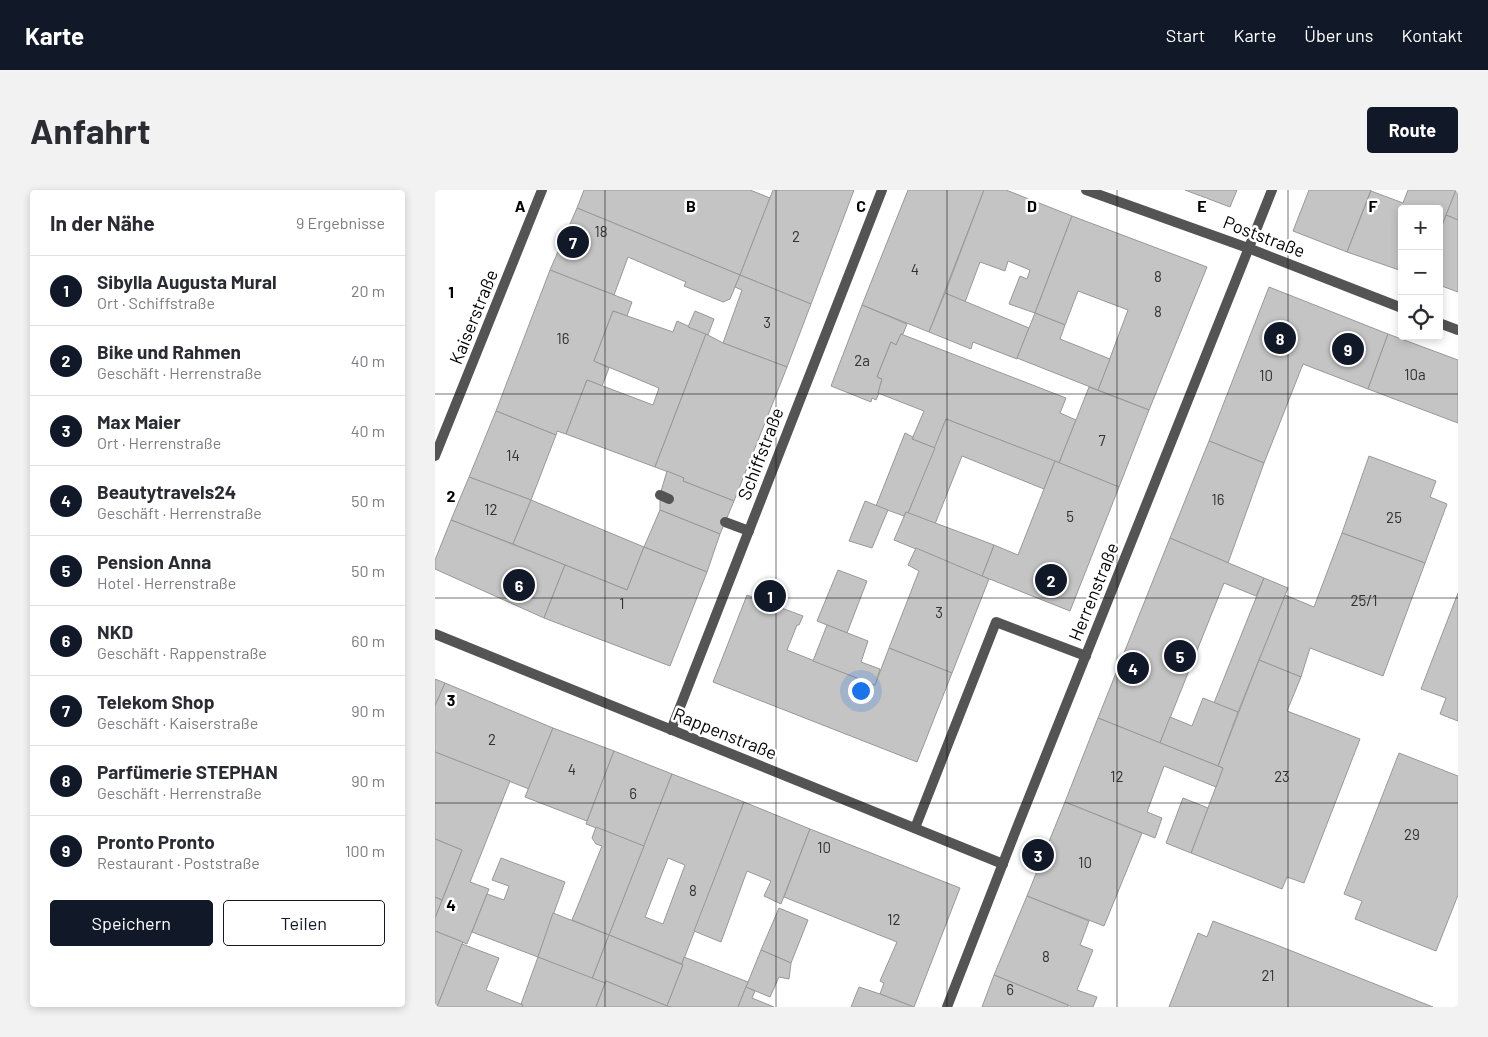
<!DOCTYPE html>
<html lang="de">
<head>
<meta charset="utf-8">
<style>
	:root { --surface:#fff; --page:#f2f2f3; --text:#2b2b33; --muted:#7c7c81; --line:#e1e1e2; --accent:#111827 }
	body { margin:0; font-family:Barlow,sans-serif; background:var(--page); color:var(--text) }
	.controls { position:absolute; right:15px; top:15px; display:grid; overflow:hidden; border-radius:5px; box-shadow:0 2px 8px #0003 }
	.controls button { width:45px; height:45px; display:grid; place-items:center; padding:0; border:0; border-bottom:1px solid var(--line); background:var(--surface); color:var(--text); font:25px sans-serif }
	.you { position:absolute; left:425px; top:500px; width:18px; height:18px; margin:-12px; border:4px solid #fff; border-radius:50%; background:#1a73e8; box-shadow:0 0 0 8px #1a73e833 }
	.badge { display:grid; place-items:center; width:32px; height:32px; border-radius:50%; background:var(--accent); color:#fff; font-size:16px; font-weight:700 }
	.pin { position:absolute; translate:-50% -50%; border:2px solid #fff; box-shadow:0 1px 5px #0006 }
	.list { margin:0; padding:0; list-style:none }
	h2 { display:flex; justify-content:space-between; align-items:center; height:65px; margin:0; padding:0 20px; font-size:21px }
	h2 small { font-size:16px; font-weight:400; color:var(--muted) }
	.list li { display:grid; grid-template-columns:32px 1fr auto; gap:15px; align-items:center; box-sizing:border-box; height:70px; padding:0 20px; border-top:1px solid var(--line) }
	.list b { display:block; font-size:19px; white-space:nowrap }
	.list p { margin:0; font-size:16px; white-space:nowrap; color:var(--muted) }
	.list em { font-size:16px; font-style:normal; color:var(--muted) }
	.actions { display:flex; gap:10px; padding:15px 20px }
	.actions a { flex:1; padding:11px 0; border:1px solid var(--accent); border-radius:5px; text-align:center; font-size:18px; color:var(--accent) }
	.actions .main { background:var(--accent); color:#fff }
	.icon { flex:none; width:28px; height:28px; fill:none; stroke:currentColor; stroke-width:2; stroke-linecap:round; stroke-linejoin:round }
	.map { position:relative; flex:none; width:1023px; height:817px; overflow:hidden; border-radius:5px }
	header { display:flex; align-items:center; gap:30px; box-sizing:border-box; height:70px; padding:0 25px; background:var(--accent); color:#fff }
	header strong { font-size:24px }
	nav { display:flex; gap:28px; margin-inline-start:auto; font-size:18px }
	.intro { display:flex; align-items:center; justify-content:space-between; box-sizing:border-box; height:120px; padding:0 30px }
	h1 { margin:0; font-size:35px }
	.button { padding:12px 22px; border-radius:5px; background:var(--accent); color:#fff; font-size:18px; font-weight:700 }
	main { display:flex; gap:30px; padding:0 30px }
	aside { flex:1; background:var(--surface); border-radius:5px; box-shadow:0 2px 8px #0003 }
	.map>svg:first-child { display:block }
	.building { fill:#c4c4c4; stroke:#989898; fill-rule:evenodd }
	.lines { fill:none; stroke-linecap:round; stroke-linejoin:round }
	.lane { stroke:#545454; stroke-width:10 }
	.street { stroke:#545454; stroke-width:10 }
	.grid { fill:none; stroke:#000; stroke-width:1; stroke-opacity:0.55 }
	.labels { text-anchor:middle; stroke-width:5; stroke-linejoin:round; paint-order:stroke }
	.number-label { font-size:15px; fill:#313131 }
	.street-label { font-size:18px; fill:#000; stroke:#fff }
	.grid-label { font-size:16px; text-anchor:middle; font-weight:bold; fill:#000; stroke:#fff; stroke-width:5; stroke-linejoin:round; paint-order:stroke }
</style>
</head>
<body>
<header>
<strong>Karte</strong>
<nav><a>Start</a><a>Karte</a><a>Über uns</a><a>Kontakt</a></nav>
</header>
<div class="intro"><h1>Anfahrt</h1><a class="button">Route</a></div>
<main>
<aside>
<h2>In der Nähe<small>9 Ergebnisse</small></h2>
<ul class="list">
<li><span class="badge">1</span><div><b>Sibylla Augusta Mural</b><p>Ort · Schiffstraße</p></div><em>20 m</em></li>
<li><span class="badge">2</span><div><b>Bike und Rahmen</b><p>Geschäft · Herrenstraße</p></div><em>40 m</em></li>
<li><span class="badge">3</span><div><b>Max Maier</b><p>Ort · Herrenstraße</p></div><em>40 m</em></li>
<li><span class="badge">4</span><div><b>Beautytravels24</b><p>Geschäft · Herrenstraße</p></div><em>50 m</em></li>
<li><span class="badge">5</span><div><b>Pension Anna</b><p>Hotel · Herrenstraße</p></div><em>50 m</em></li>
<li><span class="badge">6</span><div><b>NKD</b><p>Geschäft · Rappenstraße</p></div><em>60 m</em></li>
<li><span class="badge">7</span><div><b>Telekom Shop</b><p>Geschäft · Kaiserstraße</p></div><em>90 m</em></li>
<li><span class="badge">8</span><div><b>Parfümerie STEPHAN</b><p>Geschäft · Herrenstraße</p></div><em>90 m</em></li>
<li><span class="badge">9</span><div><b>Pronto Pronto</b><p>Restaurant · Poststraße</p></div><em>100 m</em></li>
</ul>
<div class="actions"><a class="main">Speichern</a><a>Teilen</a></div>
</aside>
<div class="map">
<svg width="1023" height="817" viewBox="0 0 1023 817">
	<rect width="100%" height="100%" fill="#fff"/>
	<g class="building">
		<path d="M149,0H315L335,8L305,85L142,18Z"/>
		<path d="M338,0H419L376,114L305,85Z"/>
		<path d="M473,0H549L494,142L427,115Z"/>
		<path d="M549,0H571L637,26L600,123L574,114L585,86L592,89L595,80L573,71L570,81L545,72L530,112L510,103Z"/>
		<path d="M750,0H802L795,17Z"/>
		<path d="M874,0H936L912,62L858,41Z"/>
		<path d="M973,0H1021L1004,44V19H967V81L912,62L936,1L968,13Z"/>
		<path d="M1021,0H1023V30L1011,25Z"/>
		<path d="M142,18L305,85L295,109L288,112L249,96L251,92L193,67L179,105L115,80Z"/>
		<path d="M1011,25L1023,30V102L1004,95V44Z"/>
		<path d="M637,26L772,77L714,220L663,200L693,120L643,101L630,135L600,123Z"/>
		<path d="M115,80L197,112L192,126L178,121L159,171L174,178L167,196L152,190L131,244L122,241L121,245L61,221Z"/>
		<path d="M305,85L376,114L352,177L288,153L307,100L300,97Z"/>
		<path d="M834,97L953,144L933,199L868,174L829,273L774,251Z"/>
		<path d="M510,103L594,138L582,169L538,152L536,159L494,142Z"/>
		<path d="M427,115L472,134L468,144H466L461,155L456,152L442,187L447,189L443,203H444L441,210L437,208L436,212L396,196Z"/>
		<path d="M178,121L238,142L242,131L271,144L220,277L131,244L152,190L218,215L224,198L159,171Z"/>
		<path d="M260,121L279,129L273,145L253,137Z"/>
		<path d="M600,123L630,135L625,149L675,169L663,200L582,168Z"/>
		<path d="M271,144L288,153L352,177L299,311L248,291L249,288L220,277Z"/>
		<path d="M466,144L631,208L625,223L641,230L624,273L511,229L500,258L477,249L489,221L443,203L447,189L442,187L456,152L461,155Z"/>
		<path d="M953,144L1023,170V233L933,199Z"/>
		<path d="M654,197L714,220L684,297L624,273Z"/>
		<path d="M61,221L121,245L96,310L34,287Z"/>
		<path d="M511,229L620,271L609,299L527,266L500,334L473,323Z"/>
		<path d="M470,243L478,247L477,249L500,258L473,323L471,322L469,326L441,316Z"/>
		<path d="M774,251L829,273L793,373L735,348Z"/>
		<path d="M934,266L1001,291L995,307L1012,314L990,373L907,343Z"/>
		<path d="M620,271L684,297L635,421L547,386L559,355L583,365Z"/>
		<path d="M232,281L249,288L248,291L299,311L285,344L225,320V305Z"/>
		<path d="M34,287L96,310L78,354L16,330Z"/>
		<path d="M96,310L209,357L192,400L78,354Z"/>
		<path d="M430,311L453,320L437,358L414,351Z"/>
		<path d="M225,320L285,344L272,382L209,357Z"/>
		<path d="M471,322L559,355L547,386L459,350Z"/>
		<path d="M16,330L130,375L109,428L0,379V370Z"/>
		<path d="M907,343L990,373L948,486L875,458L866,487L824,470L850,405L879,417Z"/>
		<path d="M735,348L829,388L821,406L789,393L725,553L663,528Z"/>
		<path d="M209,357L272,382L235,476L109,428L130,375L192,400Z"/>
		<path d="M481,358L554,389L517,483L454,458L484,381L473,375Z"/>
		<path d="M403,380L432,391L412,443L382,431Z"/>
		<path d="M829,388L853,398L803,522L779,513Z"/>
		<path d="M1023,403V531L1005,524L1011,508L986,499Z"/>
		<path d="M312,405L368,426L364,435H362L352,460L440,495L454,458L517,483L482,572L278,492Z"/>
		<path d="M392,435L433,451L426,472L445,479L440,495L378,471Z"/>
		<path d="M824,470L866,487L852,521L925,549L869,693L852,687L847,699L756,663L788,578L783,576Z"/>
		<path d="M0,489L10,493L0,516Z"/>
		<path d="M10,493L118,538L94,599L0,562V516Z"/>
		<path d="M768,508L803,522L783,576L725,553L735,527L757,536Z"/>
		<path d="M663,528L788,578L781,597L729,576L712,622L727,628L720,648L630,612Z"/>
		<path d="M118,538L179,561L152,631L90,607Z"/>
		<path d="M179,561L237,584L209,656L151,634Z"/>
		<path d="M0,562L75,591L35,692L54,699L32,754L0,741V728L27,660L0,649Z"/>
		<path d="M964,563L1023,586V705L1001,761L920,729L927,711L909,704Z"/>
		<path d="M237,584L309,612L247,774L174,745ZM233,668L250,675L228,734L210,727Z"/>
		<path d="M748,608L773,618L756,663L731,653Z"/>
		<path d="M309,612L375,639L346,714L329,706L336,691L312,681L286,752L259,741Z"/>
		<path d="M630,612L707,643L669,736L592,706Z"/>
		<path d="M161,637L209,656L174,745L137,730L167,656L161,654L157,648Z"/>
		<path d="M375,639L525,698L479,817L445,804L449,793L445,791L462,752L349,707Z"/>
		<path d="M0,649L27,660L7,710L0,707Z"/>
		<path d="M66,668L130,692L103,767L37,742L52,704L69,710L74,696L57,690Z"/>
		<path d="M592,706L654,731L645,755L658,760L642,800L662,807L658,817H637L559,785Z"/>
		<path d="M0,707L7,710L0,728Z"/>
		<path d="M344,718L373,730L356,773L326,760Z"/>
		<path d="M118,723L174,745L157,789L103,767Z"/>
		<path d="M778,731L839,754L998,817H734L763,743L772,747Z"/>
		<path d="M0,741L28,752L2,817H0Z"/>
		<path d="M174,745L248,775L232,816L171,791L170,793L157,789Z"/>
		<path d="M27,754L64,768L51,800L88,815L87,817H2Z"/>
		<path d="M326,760L356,773L354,789L344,787L335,807L311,797Z"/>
		<path d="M103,767L170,793L161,817H87L88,815L86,814Z"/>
		<path d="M249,767L313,792L303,817H236L232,816L248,775L247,774Z"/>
		<path d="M559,785L633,815V817H547Z"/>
		<path d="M171,791L232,816L236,817H161Z"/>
		<path d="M311,797L320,801L317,808L339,817H303Z"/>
		<path d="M424,797L445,804L479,817H416Z"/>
	</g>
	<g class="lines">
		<g class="lane">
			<path d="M225,305L234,309"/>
			<path d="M290,332L314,341"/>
			<path d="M480,638L561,432L651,466"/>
		</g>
		<g class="street">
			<path d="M651,0L813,58L967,118"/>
			<path d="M1004,133L1023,140"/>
			<path d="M0,266L107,0"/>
			<path d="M0,444L568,674"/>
			<path d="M236,540L447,0"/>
			<path d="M512,817L579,645L837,0"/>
		</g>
	</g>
	<path class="grid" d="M170,0V817M341,0V817M512,0V817M682,0V817M853,0V817M0,204H1023M0,408H1023M0,613H1023"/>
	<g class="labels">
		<g class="number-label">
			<text x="166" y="47">18</text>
			<text x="361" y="52">2</text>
			<text x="480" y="85">4</text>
			<text x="723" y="92">8</text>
			<text x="723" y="127">8</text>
			<text x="332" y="138">3</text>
			<text x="128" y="154">16</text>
			<text x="427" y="176">2a</text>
			<text x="980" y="190">10a</text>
			<text x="831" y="191">10</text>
			<text x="667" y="256">7</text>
			<text x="78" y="271">14</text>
			<text x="783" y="315">16</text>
			<text x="56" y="325">12</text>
			<text x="635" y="332">5</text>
			<text x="959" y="333">25</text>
			<text x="929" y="416">25/1</text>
			<text x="187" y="419">1</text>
			<text x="504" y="428">3</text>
			<text x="57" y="555">2</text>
			<text x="137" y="585">4</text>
			<text x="682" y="592">12</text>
			<text x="847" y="592">23</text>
			<text x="198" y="609">6</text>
			<text x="977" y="650">29</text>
			<text x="389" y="663">10</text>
			<text x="650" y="678">10</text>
			<text x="258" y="706">8</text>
			<text x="459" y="735">12</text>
			<text x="611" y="772">8</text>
			<text x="833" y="791">21</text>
			<text x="575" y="805">6</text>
		</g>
		<g class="street-label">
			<text transform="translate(829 47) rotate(21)" y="6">Poststraße</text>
			<text transform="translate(39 127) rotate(-68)" y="6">Kaiserstraße</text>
			<text transform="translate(326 264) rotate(-69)" y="6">Schiffstraße</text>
			<text transform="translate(659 402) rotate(-68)" y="6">Herrenstraße</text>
			<text transform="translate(290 544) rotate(22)" y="6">Rappenstraße</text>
		</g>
	</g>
	<g class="grid-label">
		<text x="85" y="22">A</text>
		<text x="256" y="22">B</text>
		<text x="426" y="22">C</text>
		<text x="597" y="22">D</text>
		<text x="767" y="22">E</text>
		<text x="938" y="22">F</text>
		<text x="16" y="108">1</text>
		<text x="16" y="312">2</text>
		<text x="16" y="516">3</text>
		<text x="16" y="721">4</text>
	</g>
</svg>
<div class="controls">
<button>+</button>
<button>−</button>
<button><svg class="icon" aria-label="locate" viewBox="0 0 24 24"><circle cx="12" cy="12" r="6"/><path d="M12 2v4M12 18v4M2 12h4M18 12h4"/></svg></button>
</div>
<div class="you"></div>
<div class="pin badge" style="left:335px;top:406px">1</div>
<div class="pin badge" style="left:616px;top:390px">2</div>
<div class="pin badge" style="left:603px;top:665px">3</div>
<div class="pin badge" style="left:698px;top:478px">4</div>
<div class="pin badge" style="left:745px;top:466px">5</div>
<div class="pin badge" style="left:84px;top:395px">6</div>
<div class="pin badge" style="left:138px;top:52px">7</div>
<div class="pin badge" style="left:845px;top:148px">8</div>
<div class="pin badge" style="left:913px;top:159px">9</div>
</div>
</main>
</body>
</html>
